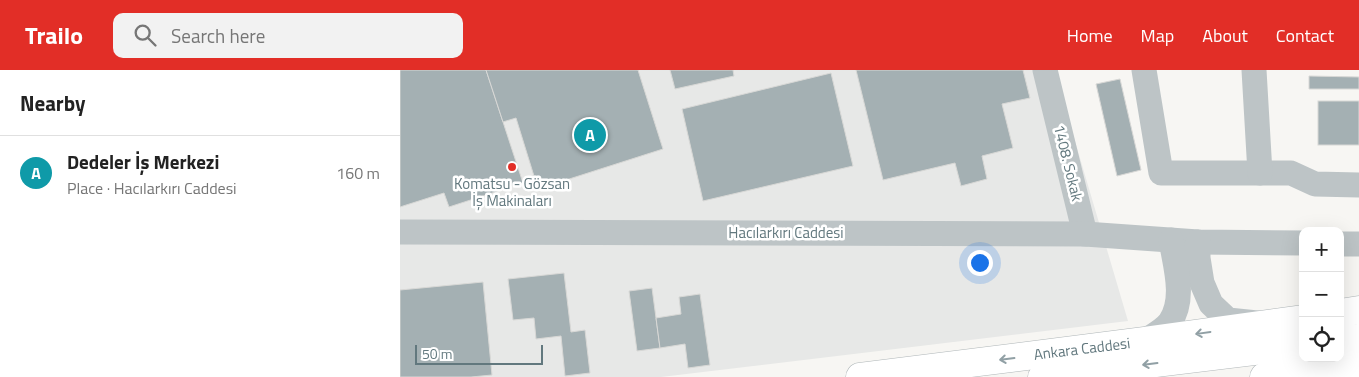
<!DOCTYPE html>
<html lang="en">
<head>
<meta charset="utf-8">
<style>
	:root { --surface:#fff; --page:#f2f2f2; --text:#222; --muted:#767676; --line:#e0e0e0; --accent:#e22e27 }
	body { margin:0; font-family:"Titillium Web",sans-serif; background:var(--page); color:var(--text) }
	.controls { position:absolute; right:15px; bottom:15px; display:grid; overflow:hidden; border-radius:10px; box-shadow:0 5px 20px #0002 }
	.controls button { width:45px; height:45px; display:grid; place-items:center; padding:0; border:0; border-bottom:1px solid var(--line); background:var(--surface); color:var(--text); font:25px sans-serif }
	.scale { position:absolute; left:15px; bottom:12px; width:128px; box-sizing:border-box; padding-left:5px; border:2px solid #62787e; border-top:0; font-size:14px; line-height:18px; white-space:nowrap; color:#62787e; -webkit-text-stroke:4px #fff; paint-order:stroke }
	.you { position:absolute; left:579px; top:192px; width:18px; height:18px; margin:-12px; border:4px solid #fff; border-radius:50%; background:#1a73e8; box-shadow:0 0 0 8px #1a73e833 }
	.badge { display:grid; place-items:center; width:32px; height:32px; border-radius:50%; background:var(--accent); color:#fff; font-size:16px; font-weight:700 }
	.pin { position:absolute; translate:-50% -50%; border:2px solid #fff; box-shadow:0 1px 5px #0006 }
	.list { margin:0; padding:0; list-style:none }
	h2 { display:flex; justify-content:space-between; align-items:center; height:65px; margin:0; padding:0 20px; font-size:21px }
	h2 small { font-size:16px; font-weight:400; color:var(--muted) }
	.list li { display:grid; grid-template-columns:32px 1fr auto; gap:15px; align-items:center; box-sizing:border-box; height:75px; padding:0 20px; border-top:1px solid var(--line) }
	.list b { display:block; font-size:19px; white-space:nowrap }
	.list p { margin:0; font-size:16px; white-space:nowrap; color:var(--muted) }
	.list em { font-size:16px; font-style:normal; color:var(--muted) }
	.icon { flex:none; width:28px; height:28px; fill:none; stroke:currentColor; stroke-width:2; stroke-linecap:round; stroke-linejoin:round }
	.map { position:relative; flex:none; width:959px; height:307px; overflow:hidden }
	header { display:flex; align-items:center; gap:30px; box-sizing:border-box; height:70px; padding:0 25px; background:var(--accent); color:#fff }
	header strong { font-size:24px }
	nav { display:flex; gap:28px; margin-inline-start:auto; font-size:18px }
	.search { width:350px; height:45px; background:var(--page); display:flex; align-items:center; gap:12px; box-sizing:border-box; padding:0 18px; border-radius:10px; color:var(--muted); font-size:19px }
	main { display:flex }
	aside { flex:1; background:var(--surface) }
	.map>svg:first-child { display:block }
	.built { fill:#e7e8e7 }
	.building { fill:#a4b0b3; stroke:#d8d8d6 }
	.lines { fill:none; stroke-linecap:round; stroke-linejoin:round }
	.major-casing { stroke:#afb6b8; stroke-width:29 }
	.highway-casing { stroke:#b1b7b9; stroke-width:29 }
	.minor { stroke:#bdc4c6; stroke-width:25 }
	.major { stroke:#fff; stroke-width:28 }
	.highway { stroke:#fff; stroke-width:28 }
	.oneway { stroke:#91a0a5 }
	.poi-dot { fill:#e22e27; stroke:#fff; stroke-width:2 }
	.labels { text-anchor:middle; stroke-width:5; stroke-linejoin:round; paint-order:stroke }
	.street-label { font-size:15px; fill:#62787e; stroke:#fff }
	.poi-label { font-size:15px; fill:#62787e; stroke:#fff }
</style>
</head>
<body>
<header>
<strong>Trailo</strong>
<div class="search"><svg class="icon" aria-label="search" viewBox="0 0 24 24"><circle cx="10" cy="10" r="6"/><path d="M15 15l6 6"/></svg>Search here</div>
<nav><a>Home</a><a>Map</a><a>About</a><a>Contact</a></nav>
</header>
<main>
<aside>
<h2>Nearby<small></small></h2>
<ul class="list">
<li><span class="badge" style="background:#0f9aa8">A</span><div><b>Dedeler İş Merkezi</b><p>Place · Hacılarkırı Caddesi</p></div><em>160 m</em></li>
</ul>
</aside>
<div class="map">
<svg width="959" height="307" viewBox="0 0 959 307">
	<rect width="100%" height="100%" fill="#f7f6f3"/>
	<path class="built" d="M0,0H654L728,251L261,307H0Z"/>
	<g class="building">
		<path d="M0,0H86L123,113L49,137L44,123L0,137Z"/>
		<path d="M86,0H238L263,79L138,119L116,48L103,52Z"/>
		<path d="M270,0H333L334,6L275,19Z"/>
		<path d="M456,0H623L630,28L602,34L613,78L582,86L587,109L561,116L555,93L483,110Z"/>
		<path d="M431,3L453,96L303,131L282,39Z"/>
		<path d="M909,6L959,7V19H909Z"/>
		<path d="M720,9L741,100L717,106L696,14Z"/>
		<rect x="918" y="31" width="41" height="44"/>
		<path d="M164,203L171,262L185,260L190,303L165,306L161,266L136,269L134,248L113,250L108,209Z"/>
		<path d="M83,212L92,305L71,307H0V220Z"/>
		<path d="M252,218L260,278L237,281L229,221Z"/>
		<path d="M300,224L310,295L288,298L285,274L260,278L256,248L281,244L279,227Z"/>
	</g>
	<g class="lines">
		<defs>
			<g id="major">
				<path d="M940,243L959,240"/>
				<path d="M460,307L745,271L903,249"/>
			</g>
			<g id="highway">
				<path d="M940,270L959,268"/>
				<path d="M642,307L903,275"/>
				<path d="M864,307L959,295"/>
			</g>
		</defs>
		<use href="#major" class="major-casing"/>
		<use href="#highway" class="highway-casing"/>
		<g class="minor">
			<path d="M645,0L685,164"/>
			<path d="M744,0L761,103H891L915,114L959,115"/>
			<path d="M854,0L860,103"/>
			<path d="M0,162L685,164L798,172L903,173"/>
			<path d="M798,172V188L802,213L811,234L828,250L857,253"/>
			<path d="M940,174H959"/>
			<path d="M745,271C753,266 765,259 770,252C786,229 775,195 771,170"/>
		</g>
		<use href="#major" class="major"/>
		<use href="#highway" class="highway"/>
	</g>
	<defs><path id="oneway-shaft" d="M-6 0H5M1.5-3L5.5 0L1.5 3" fill="none" stroke-width="1.6" stroke-linecap="round" stroke-linejoin="round" transform="scale(1.25)"/></defs>
	<g class="oneway">
		<use href="#oneway-shaft" transform="translate(803 263) rotate(172)"/>
		<use href="#oneway-shaft" transform="translate(607 289) rotate(173)"/>
		<use href="#oneway-shaft" transform="translate(750 294) rotate(173)"/>
	</g>
	<circle class="poi-dot" cx="112" cy="97" r="5"/>
	<g class="labels">
		<g class="street-label">
			<text transform="translate(668 93) rotate(76)" y="5">1408. Sokak</text>
			<text x="386" y="168">Hacılarkırı Caddesi</text>
			<text transform="translate(682 279) rotate(-7)" y="5">Ankara Caddesi</text>
		</g>
		<g class="poi-label">
			<text x="112" y="119">Komatsu - Gözsan<tspan x="112" dy="17">İş Makinaları</tspan></text>
		</g>
	</g>
</svg>
<div class="controls">
<button>+</button>
<button>−</button>
<button><svg class="icon" aria-label="locate" viewBox="0 0 24 24"><circle cx="12" cy="12" r="6"/><path d="M12 2v4M12 18v4M2 12h4M18 12h4"/></svg></button>
</div>
<div class="scale">50 m</div>
<div class="you"></div>
<div class="pin badge" style="left:190px;top:65px;background:#0f9aa8">A</div>
</div>
</main>
</body>
</html>
